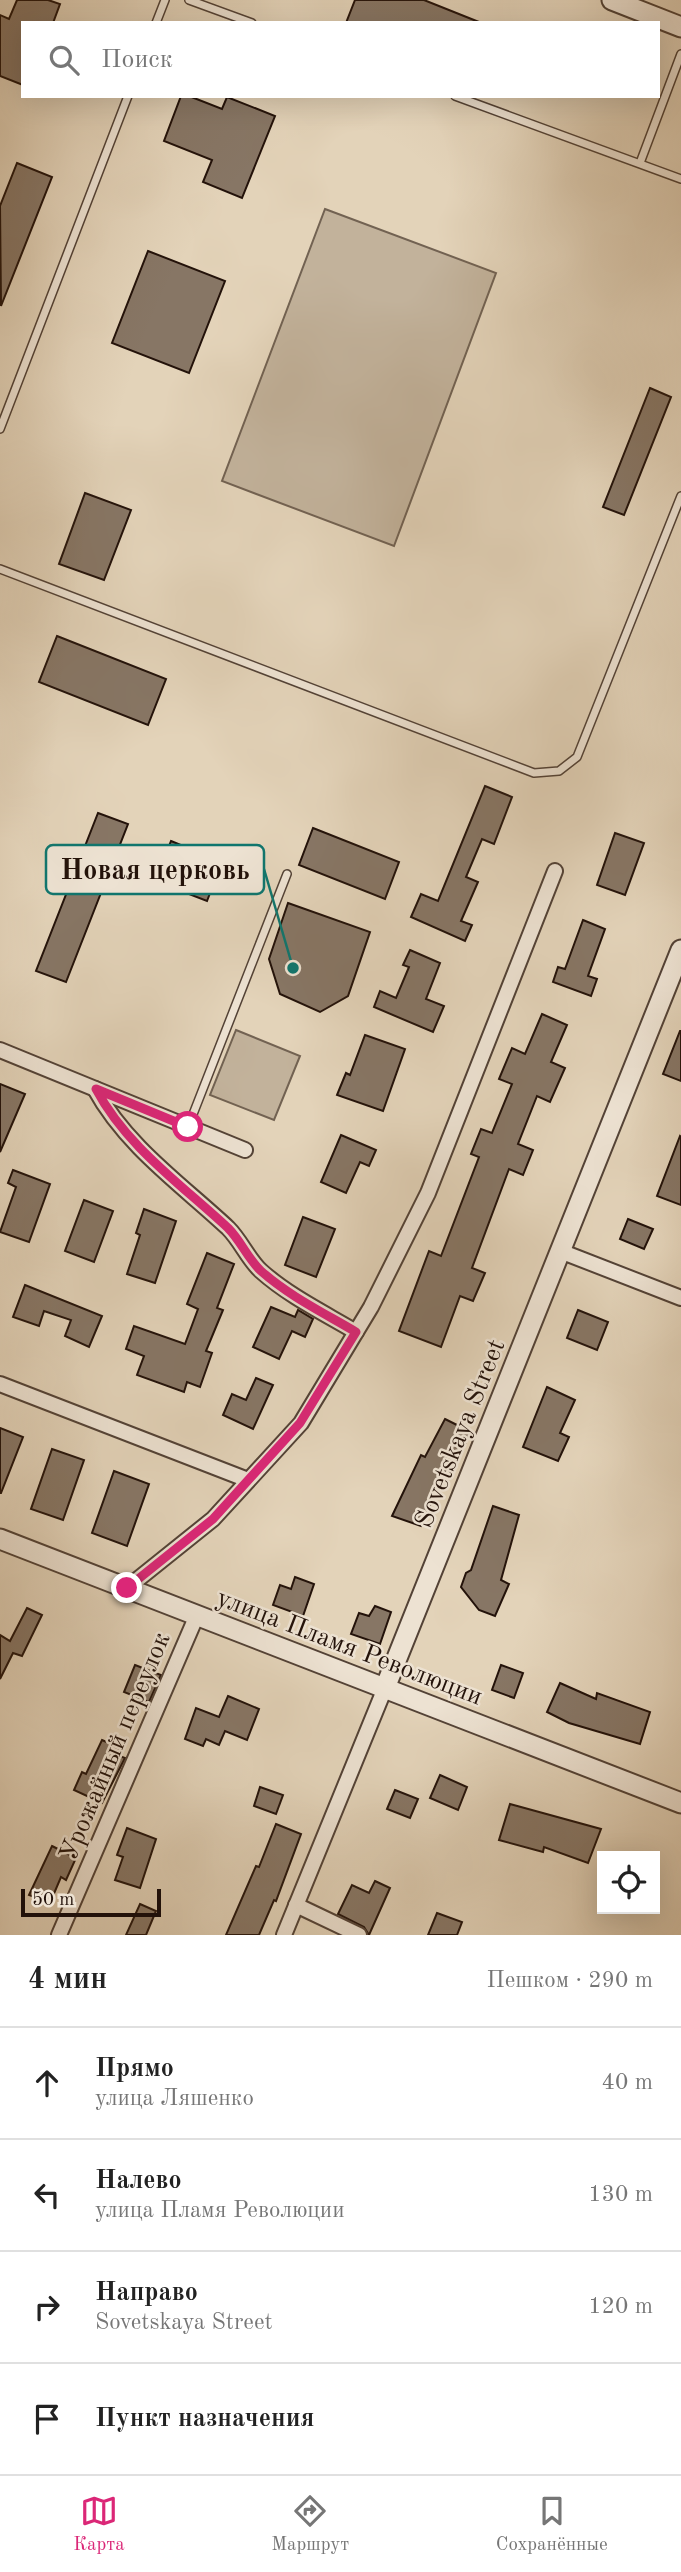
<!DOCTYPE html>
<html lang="ru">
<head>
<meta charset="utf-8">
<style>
	:root { --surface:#fff; --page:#f2f2f2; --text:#222; --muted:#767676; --line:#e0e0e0; --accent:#db2777 }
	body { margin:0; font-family:"Old Standard TT",serif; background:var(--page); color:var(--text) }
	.controls { position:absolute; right:21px; bottom:21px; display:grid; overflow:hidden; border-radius:0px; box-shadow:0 7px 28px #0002 }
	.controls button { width:63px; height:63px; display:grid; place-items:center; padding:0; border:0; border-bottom:2px solid var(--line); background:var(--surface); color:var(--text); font:35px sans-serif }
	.scale { position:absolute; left:21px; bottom:18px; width:140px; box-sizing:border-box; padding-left:7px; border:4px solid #23120a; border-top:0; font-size:19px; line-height:24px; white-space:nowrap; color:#23120a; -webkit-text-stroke:5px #ede2d2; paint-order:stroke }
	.stop { position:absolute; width:21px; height:21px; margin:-16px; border:5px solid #db2777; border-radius:50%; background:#fff }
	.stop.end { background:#db2777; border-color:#fff; box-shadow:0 2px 7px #0008 }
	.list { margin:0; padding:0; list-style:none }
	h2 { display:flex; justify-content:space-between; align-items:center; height:91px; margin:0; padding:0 28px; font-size:30px }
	h2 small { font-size:23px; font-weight:400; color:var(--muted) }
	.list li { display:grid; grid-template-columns:46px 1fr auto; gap:21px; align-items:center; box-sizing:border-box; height:112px; padding:0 28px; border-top:2px solid var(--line) }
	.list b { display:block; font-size:26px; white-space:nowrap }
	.list p { margin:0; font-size:23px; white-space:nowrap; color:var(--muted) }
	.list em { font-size:23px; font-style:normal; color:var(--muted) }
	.icon { flex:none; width:38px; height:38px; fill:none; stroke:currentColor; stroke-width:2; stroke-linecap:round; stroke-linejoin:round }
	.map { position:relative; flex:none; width:681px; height:1935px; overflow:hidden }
	.search { position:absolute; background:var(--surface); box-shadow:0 7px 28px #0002; left:21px; right:21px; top:21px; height:77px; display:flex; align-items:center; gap:18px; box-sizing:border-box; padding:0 24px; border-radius:0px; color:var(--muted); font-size:26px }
	.sheet { height:539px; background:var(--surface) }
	nav { display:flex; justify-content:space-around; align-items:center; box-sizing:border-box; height:98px; border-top:2px solid var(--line); background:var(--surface); font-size:19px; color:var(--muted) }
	nav a { display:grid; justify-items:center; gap:4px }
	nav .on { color:var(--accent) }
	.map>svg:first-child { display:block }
	.green { fill:#c2b29b; stroke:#726252; stroke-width:2 }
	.building { fill:#877665; stroke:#23120a; stroke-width:2 }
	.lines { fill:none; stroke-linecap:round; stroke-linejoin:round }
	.service-casing { stroke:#534236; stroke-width:10 }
	.minor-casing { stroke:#534236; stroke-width:18 }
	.tertiary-casing { stroke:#534236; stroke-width:23 }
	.service { stroke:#ede2d2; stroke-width:7 }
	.minor { stroke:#ede2d2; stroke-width:14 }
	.tertiary { stroke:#ede2d2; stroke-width:19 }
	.route { stroke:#db2777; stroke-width:9 }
	.labels { text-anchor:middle; stroke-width:5; stroke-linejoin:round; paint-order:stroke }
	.street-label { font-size:26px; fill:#23120a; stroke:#ede2d2 }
	.leader { fill:none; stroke:#0f766e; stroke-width:2.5 }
	.callout-dot { fill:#0f766e; stroke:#ede2d2; stroke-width:2.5 }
	.callout { fill:#ede2d2; stroke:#0f766e; stroke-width:2.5 }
	.callout-label { font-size:28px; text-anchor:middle; font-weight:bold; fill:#23120a }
</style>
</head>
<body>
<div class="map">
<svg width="681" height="1935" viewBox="0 0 681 1935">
	<rect width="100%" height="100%" fill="#e3d3b9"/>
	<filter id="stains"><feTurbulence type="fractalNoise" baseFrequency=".00286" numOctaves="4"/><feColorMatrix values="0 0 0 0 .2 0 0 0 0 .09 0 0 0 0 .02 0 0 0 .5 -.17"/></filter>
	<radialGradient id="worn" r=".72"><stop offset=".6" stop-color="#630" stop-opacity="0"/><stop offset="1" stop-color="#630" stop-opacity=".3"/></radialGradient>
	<g class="green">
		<path d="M325,209L496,273L394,546L222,481Z"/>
		<path d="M236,1030L300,1056L274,1120L210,1095Z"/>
	</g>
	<g class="building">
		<path d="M17,0H48L60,4L53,23H23V85L0,76V15L9,19Z"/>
		<path d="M355,0H424L479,22L346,23Z"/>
		<path d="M181,96H189L222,109L227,97L275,116L242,198L203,182L212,160L164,141Z"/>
		<path d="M17,163L52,177L1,306L0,206Z"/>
		<path d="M148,251L225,281L189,373L112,343Z"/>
		<path d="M650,388L671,397L624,515L603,507Z"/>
		<path d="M85,493L131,510L104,580L59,564Z"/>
		<path d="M57,636L166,679L148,725L39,682Z"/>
		<path d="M485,786L512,797L494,844L482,839L466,877L478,882L461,921L472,925L465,941L411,917L421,894L438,901Z"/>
		<path d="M98,813L128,824L66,982L36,971Z"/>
		<path d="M313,828L399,862L385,899L299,865Z"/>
		<path d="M615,833L644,843L625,895L597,885Z"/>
		<path d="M171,841L222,862L207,901L155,881Z"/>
		<path d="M288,903L370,932L348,996L320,1012L280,994L269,959Z"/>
		<path d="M583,920L605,929L588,976L597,979L591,996L553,982L558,967L565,969Z"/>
		<path d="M410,950L440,963L426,999L444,1006L433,1032L374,1007L380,991L396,998L409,967L403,965Z"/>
		<path d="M542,1014L567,1025L551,1062L565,1068L550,1102L537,1096L518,1144L533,1150L523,1175L509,1169L472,1268L485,1273L473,1301L460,1296L441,1347L399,1331L429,1251L441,1256L479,1157L471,1154L481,1129L492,1133L512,1084L499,1079L512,1048L525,1054Z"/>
		<path d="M680,1031H681V1081L663,1074Z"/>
		<path d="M365,1035L405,1049L383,1111L337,1095L346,1073L350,1075Z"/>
		<path d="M0,1084L25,1094L0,1152Z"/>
		<path d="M341,1135L376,1150L369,1166L360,1162L346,1193L321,1182Z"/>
		<path d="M680,1136L681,1137V1205L657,1196Z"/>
		<path d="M13,1170L50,1184L29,1242L0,1232L16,1187L8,1183Z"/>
		<path d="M84,1200L113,1211L94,1262L65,1251Z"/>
		<path d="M144,1209L176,1221L155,1283L127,1274L140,1235L136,1233Z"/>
		<path d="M303,1217L335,1229L316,1277L285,1265Z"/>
		<path d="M628,1219L653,1229L644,1249L620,1239Z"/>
		<path d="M207,1253L234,1264L217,1308L223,1310L206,1351L212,1353L200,1387L187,1382L184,1392L137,1375L144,1356L126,1349L134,1326L185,1344L198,1309L187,1304Z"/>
		<path d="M25,1285L102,1316L89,1347L65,1336L71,1320L44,1311L39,1326L13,1317Z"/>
		<path d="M271,1307L295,1317L298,1310L313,1319L305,1337L292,1331L279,1359L253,1347Z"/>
		<path d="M578,1310L608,1322L597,1350L567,1338Z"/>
		<path d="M256,1378L273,1385L253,1429L223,1415L232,1394L246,1400Z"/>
		<path d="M547,1387L575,1400L560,1433L569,1437L558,1461L523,1447Z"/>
		<path d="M445,1419L471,1432L460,1454L454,1451L421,1526L392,1516L421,1455L425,1457Z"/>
		<path d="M0,1428L23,1437L1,1493H0Z"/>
		<path d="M52,1449L84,1460L63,1520L31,1509Z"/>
		<path d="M114,1471L149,1484L127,1546L92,1533Z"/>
		<path d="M493,1506L519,1515L501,1580L509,1584L495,1616L479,1610L461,1587L466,1573L471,1570Z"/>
		<path d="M295,1577L314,1584L303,1616L273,1605L280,1585L291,1589Z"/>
		<path d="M375,1606L391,1612L380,1644L351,1634L359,1613L369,1616Z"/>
		<path d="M27,1608L42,1615L22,1656L13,1653L0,1679V1635L10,1641Z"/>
		<path d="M135,1665L161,1675L149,1702L124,1692Z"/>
		<path d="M501,1665L523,1673L514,1698L492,1690Z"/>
		<path d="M560,1683L596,1699L597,1693L650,1712L640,1744L569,1723L547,1712Z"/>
		<path d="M228,1696L259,1709L247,1740L225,1731L219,1745L206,1739L203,1746L185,1739L196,1708L219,1717Z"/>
		<path d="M102,1740L120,1748L117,1755L125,1758L102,1803L74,1790L82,1772L86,1774Z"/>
		<path d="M440,1775L467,1787L458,1810L430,1798Z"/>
		<path d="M260,1787L283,1795L276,1814L254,1806Z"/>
		<path d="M395,1790L418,1799L410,1818L387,1809Z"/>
		<path d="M510,1804L601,1829L588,1863L544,1847L543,1852L499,1840Z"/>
		<path d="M276,1824L301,1834L276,1901L274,1900L259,1935H226L256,1866L259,1867Z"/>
		<path d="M127,1828L156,1839L140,1888L115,1880L123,1857L117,1855Z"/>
		<path d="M52,1846L76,1858L66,1880L61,1877L50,1903L29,1895Z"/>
		<path d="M375,1881L390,1888L369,1935L364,1927L338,1914L352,1885L369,1893Z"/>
		<path d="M140,1904L156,1911L146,1935H126Z"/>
		<path d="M437,1913L462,1922L457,1935H428Z"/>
	</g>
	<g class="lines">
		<defs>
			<g id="service">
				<path d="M189,0L252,23"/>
				<path d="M156,23L165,0"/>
				<path d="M455,96L681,179"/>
				<path d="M640,163L681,54"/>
				<path d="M0,429L128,96"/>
				<path d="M0,569L534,773L559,771L577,757L681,496"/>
				<path d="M188,1127L287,874"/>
			</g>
			<g id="minor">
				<path d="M0,1050L245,1150"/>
				<path d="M95,1089C126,1146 182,1185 228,1228C241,1241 248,1259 261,1271C289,1296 324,1313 356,1332"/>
				<path d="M560,1251L681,1298"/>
				<path d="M0,1384L248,1480"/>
				<path d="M127,1588L213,1519L301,1423L371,1307L428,1193L555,871"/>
				<path d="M296,1905L359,1935"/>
				<path d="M59,1935L197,1615"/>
				<path d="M284,1935L385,1688"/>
			</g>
			<g id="tertiary">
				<path d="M612,0L681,27"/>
				<path d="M0,1539L681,1803"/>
				<path d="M385,1688L681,950"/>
			</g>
		</defs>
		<use href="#service" class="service-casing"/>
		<use href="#minor" class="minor-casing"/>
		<use href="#tertiary" class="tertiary-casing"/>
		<use href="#service" class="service"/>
		<use href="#minor" class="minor"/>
		<use href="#tertiary" class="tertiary"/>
	</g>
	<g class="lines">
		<path class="route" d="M127,1588L213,1519L300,1423L356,1332C324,1313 289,1296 261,1271C248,1259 241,1241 228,1228C182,1185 126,1146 96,1089L188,1127"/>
	</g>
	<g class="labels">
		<g class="street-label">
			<text transform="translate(459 1433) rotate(-68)" y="9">Sovetskaya Street</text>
			<text transform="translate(350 1646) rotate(21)" y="9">улица Пламя Революции</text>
			<text transform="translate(114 1746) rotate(-67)" y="9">Урожайный переулок</text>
		</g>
	</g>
	<path class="leader" d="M293 968L264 869"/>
	<circle class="callout-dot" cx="293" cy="968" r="7"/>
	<rect class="callout" x="46" y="845" width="218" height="49" rx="7"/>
	<g class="callout-label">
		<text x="155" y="879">Новая церковь</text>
	</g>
	<rect width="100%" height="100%" filter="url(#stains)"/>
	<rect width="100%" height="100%" fill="url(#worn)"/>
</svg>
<div class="controls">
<button><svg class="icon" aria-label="locate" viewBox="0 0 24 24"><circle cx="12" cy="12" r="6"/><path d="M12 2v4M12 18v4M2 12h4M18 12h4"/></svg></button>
</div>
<div class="scale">50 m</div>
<div class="stop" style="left:188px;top:1127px"></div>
<div class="stop end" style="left:127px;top:1588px"></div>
<div class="search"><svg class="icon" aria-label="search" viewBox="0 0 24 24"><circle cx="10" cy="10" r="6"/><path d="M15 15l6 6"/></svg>Поиск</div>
</div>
<section class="sheet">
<h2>4 мин<small>Пешком · 290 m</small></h2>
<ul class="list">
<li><svg class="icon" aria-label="ahead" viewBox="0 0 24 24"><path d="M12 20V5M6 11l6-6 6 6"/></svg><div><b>Прямо</b><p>улица Ляшенко</p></div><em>40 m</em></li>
<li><svg class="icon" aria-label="left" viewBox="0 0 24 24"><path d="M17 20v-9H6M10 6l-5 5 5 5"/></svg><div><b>Налево</b><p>улица Пламя Революции</p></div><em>130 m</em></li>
<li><svg class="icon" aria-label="right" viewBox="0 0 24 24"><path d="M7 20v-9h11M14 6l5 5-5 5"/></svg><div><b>Направо</b><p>Sovetskaya Street</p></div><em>120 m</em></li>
<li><svg class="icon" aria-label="arrive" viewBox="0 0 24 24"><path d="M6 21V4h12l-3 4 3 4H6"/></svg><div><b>Пункт назначения</b></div></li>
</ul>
</section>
<nav>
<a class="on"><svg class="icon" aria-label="map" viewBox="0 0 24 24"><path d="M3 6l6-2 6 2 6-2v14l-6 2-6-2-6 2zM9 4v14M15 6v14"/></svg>Карта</a>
<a><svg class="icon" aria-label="directions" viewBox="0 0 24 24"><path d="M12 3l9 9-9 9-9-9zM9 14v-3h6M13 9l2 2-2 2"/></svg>Маршрут</a>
<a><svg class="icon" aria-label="saved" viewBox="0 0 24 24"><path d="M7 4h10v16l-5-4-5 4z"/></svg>Сохранённые</a>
</nav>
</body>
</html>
